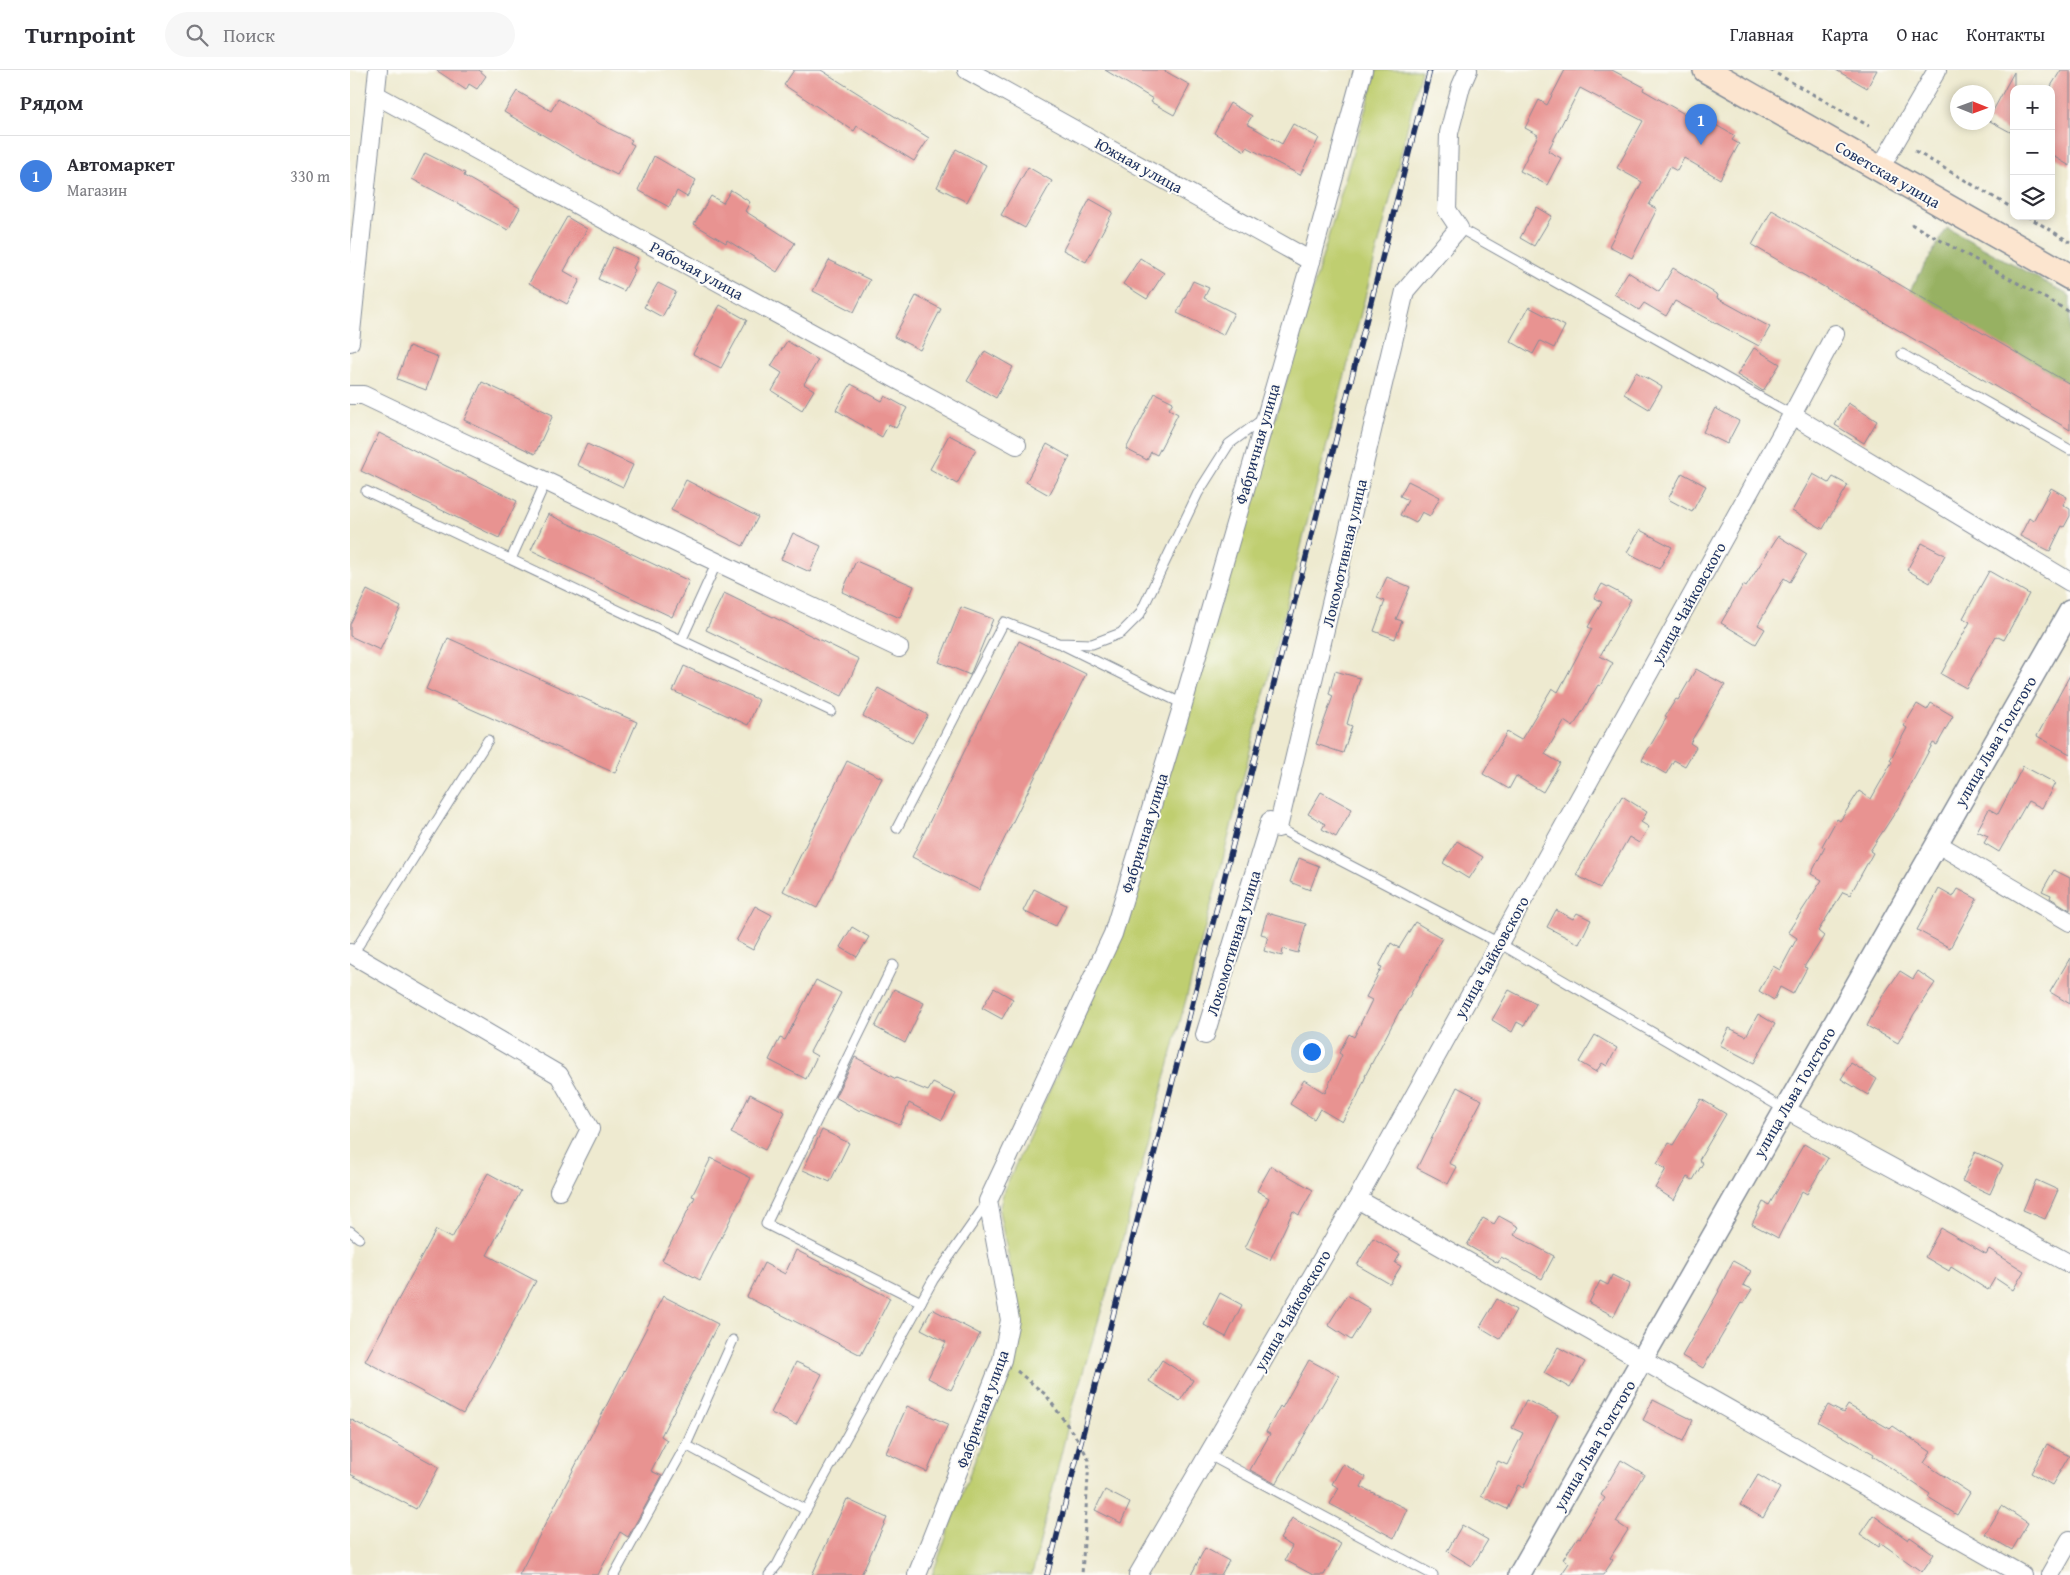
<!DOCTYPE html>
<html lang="ru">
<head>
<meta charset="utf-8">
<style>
	:root { --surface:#fff; --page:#f7f7f7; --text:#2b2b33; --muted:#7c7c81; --line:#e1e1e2; --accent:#c8321e }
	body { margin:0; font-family:"Gentium Book Plus",serif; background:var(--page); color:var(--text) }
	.controls { position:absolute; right:15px; top:15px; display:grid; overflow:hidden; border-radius:10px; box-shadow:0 2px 8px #0003 }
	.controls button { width:45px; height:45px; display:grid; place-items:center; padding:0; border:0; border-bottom:1px solid var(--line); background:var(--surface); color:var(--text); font:25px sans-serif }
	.compass { position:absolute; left:1600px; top:15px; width:45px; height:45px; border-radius:50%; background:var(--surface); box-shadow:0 2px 8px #0003; rotate:91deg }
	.you { position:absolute; left:961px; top:981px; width:18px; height:18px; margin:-12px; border:4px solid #fff; border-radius:50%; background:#1a73e8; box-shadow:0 0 0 8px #1a73e833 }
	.badge { display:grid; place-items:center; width:32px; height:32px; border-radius:50%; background:var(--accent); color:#fff; font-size:16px; font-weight:700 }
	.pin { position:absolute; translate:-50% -41px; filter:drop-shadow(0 1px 2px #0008) }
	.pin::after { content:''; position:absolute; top:26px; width:18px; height:15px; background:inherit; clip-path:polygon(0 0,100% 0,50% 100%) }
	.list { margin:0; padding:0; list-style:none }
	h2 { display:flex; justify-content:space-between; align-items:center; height:65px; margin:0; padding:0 20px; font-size:21px }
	h2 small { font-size:16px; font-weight:400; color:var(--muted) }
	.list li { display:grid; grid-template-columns:32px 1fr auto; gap:15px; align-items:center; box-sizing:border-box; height:80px; padding:0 20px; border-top:1px solid var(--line) }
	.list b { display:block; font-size:19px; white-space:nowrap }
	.list p { margin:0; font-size:16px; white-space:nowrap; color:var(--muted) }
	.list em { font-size:16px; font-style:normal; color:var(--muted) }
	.icon { flex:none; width:28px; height:28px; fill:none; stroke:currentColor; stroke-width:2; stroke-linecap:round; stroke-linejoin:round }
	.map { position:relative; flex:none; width:1720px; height:1505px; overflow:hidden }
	header { display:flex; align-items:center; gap:30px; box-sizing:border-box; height:70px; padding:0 25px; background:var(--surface); border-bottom:1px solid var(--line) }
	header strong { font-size:24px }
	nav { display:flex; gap:28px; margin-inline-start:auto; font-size:18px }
	.search { width:350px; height:45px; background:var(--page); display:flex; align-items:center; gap:12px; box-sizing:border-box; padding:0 18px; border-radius:28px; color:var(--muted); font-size:19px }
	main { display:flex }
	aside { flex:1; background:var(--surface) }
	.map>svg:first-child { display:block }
	.green { fill:#bfce70; stroke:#6d7e67 }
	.forest { fill:#97b162; stroke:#597060 }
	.building { fill:#e89391 }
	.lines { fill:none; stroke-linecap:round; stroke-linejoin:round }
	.service-casing { stroke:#848c97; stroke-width:11 }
	.minor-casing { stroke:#848c97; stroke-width:20 }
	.tertiary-casing { stroke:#848c97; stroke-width:24 }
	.secondary-casing { stroke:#848c97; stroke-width:28 }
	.path { stroke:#848c97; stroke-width:3; stroke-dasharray:4 4; stroke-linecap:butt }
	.service { stroke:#fff; stroke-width:9 }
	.minor { stroke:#fff; stroke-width:18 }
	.tertiary { stroke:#fff; stroke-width:21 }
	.secondary { stroke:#fce5cf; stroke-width:25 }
	.rail-casing { stroke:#1b2f5e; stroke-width:5.5 }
	.rail { stroke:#fdfcf7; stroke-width:4; stroke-dasharray:11; stroke-linecap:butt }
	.labels { text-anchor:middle; stroke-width:4; stroke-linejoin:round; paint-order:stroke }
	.street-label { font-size:16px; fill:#1b2f5e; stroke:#fdfcf7 }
</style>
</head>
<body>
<header>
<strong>Turnpoint</strong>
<div class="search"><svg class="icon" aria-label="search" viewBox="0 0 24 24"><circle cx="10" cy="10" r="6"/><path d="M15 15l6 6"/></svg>Поиск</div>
<nav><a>Главная</a><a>Карта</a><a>О нас</a><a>Контакты</a></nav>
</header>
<main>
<aside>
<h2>Рядом<small></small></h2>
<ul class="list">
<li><span class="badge" style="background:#3f7fe0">1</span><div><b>Автомаркет</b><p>Магазин</p></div><em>330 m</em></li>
</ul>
</aside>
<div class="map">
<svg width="1720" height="1505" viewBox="0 0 1720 1505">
	<rect width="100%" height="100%" fill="#fdfcf7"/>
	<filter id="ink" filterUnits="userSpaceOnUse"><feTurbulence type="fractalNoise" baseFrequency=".02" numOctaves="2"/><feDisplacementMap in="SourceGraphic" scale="10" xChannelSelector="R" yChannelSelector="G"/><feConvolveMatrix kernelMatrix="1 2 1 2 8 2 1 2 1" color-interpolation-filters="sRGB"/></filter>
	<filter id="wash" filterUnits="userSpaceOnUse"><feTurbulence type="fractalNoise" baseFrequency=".0096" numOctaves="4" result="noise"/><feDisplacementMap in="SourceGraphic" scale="20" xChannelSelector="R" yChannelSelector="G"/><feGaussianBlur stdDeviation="1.12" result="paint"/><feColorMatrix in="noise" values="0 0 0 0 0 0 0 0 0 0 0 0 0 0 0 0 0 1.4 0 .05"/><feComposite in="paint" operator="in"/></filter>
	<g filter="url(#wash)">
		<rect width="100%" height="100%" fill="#eeead0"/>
		<path class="green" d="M1027,0H1071L1037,142L962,433L870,801L771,1175L722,1339L682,1505H582L656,1307L666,1267L668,1234L649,1141L654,1120L770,866L904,421Z"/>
		<path class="forest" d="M1597,158L1720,226V314L1559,222Z"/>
		<g id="blocks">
			<g class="building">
				<path d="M86,0H129L136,6L127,19L119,14L116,20Z"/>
				<path d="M444,0H471L579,68L564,91L507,56L504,61L434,15Z"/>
				<path d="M755,0H813L840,15L824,45L801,32L803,29Z"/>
				<path d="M1215,0H1262L1294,17L1293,20L1345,50L1348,45L1385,66L1382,70L1389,74L1370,109L1334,88L1327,101L1320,97L1299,135L1307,139L1282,188L1259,176L1292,112L1267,98L1293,51L1230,18L1198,81L1211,88L1197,115L1170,101L1188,65L1175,58L1189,30L1197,35Z"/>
				<path d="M1486,0H1527L1517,18Z"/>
				<path d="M1711,0H1720V96L1701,85V16Z"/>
				<path d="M1664,2V64L1638,50Z"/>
				<path d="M167,21L201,41L208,29L250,54L282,70L280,73L284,75L267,105L227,85L154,42Z"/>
				<path d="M880,33L902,46L897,54L932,74L943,54L969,68L950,105L897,77L895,81L864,63Z"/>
				<path d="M606,79L636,95L617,132L587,117Z"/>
				<path d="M75,83L115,103L114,106L170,138L158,160L62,109Z"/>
				<path d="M304,86L346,110L337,127L327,121L319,137L288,120Z"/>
				<path d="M678,97L702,111L675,158L651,145Z"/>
				<path d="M381,120L400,132L395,141L445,173L427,202L377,170L376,173L344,154L361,126L373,133Z"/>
				<path d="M740,129L763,142L736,192L713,180Z"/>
				<path d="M1187,137L1202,146L1184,176L1170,168Z"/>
				<path d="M1422,140L1720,314V360L1402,175Z"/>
				<path d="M217,147L237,159L214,201L230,210L217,234L179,213Z"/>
				<path d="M263,177L288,188L283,198L285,200L274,221L248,209Z"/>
				<path d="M790,188L814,203L797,229L773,214Z"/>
				<path d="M479,190L520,210L504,242L463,221Z"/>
				<path d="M1323,198L1368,225L1367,228L1420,257L1409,276L1325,231L1316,246L1294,233L1289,240L1264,224L1278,202L1309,222Z"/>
				<path d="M843,211L859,218L854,228L884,243L873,265L827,243Z"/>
				<path d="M308,213L326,222L312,247L294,237Z"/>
				<path d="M566,226L591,239L570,280L544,267Z"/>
				<path d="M370,235L397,250L371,298L343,284Z"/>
				<path d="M1179,237L1215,256L1204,278L1190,271L1183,284L1160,271Z"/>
				<path d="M437,271L468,290L454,314L464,320L452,340L422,321L432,303L421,296Z"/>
				<path d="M59,276L88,287L76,320L47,309Z"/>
				<path d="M1404,278L1430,294L1413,321L1387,305Z"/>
				<path d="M635,281L663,297L646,328L617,311Z"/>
				<path d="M1286,302L1312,317L1299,339L1274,324Z"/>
				<path d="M132,312L203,345L185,384L114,350Z"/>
				<path d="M501,314L532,331L535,326L557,338L546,358L539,354L532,367L486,340Z"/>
				<path d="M805,323L823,332L819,339L828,344L807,385L801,382L797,390L776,379Z"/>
				<path d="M1498,333L1527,351L1514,373L1485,355Z"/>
				<path d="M1365,338L1389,351L1377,374L1353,362Z"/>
				<path d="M29,363L167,431L149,468L11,401Z"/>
				<path d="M599,365L626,379L607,414L580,399Z"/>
				<path d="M237,374L283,395L273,417L227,395Z"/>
				<path d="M697,374L720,387L699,425L676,412Z"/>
				<path d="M1332,403L1356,416L1342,442L1318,429Z"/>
				<path d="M1463,404L1479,413L1483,407L1498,415L1473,459L1442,441Z"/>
				<path d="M336,410L408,447L393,476L321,440Z"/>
				<path d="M1058,411L1090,427L1080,446L1072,442L1066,453L1050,445L1058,430L1050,426Z"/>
				<path d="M1701,418L1717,427L1713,435L1720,439V446L1714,457L1712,456L1700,481L1670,466L1679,448L1683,451Z"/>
				<path d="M198,444L339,511L322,547L181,480Z"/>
				<path d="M1290,460L1322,477L1309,499L1277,482Z"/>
				<path d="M443,463L471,476L460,502L431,489Z"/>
				<path d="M1428,466L1457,484L1440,512L1434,508L1408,555L1415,559L1406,574L1371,553L1393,515L1396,517Z"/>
				<path d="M1572,473L1595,485L1580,513L1557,500Z"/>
				<path d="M506,491L564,516L550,548L492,522Z"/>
				<path d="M1639,501L1679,524L1654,570L1646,566L1616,618L1591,604L1620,552L1613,548Z"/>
				<path d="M1037,507L1060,517L1046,549L1052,551L1045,569L1024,561L1035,531L1027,528Z"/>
				<path d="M1252,514L1281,529L1250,586L1263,593L1250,616L1248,615L1223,657L1214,651L1195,684L1210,693L1193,722L1166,706L1159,719L1133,704L1157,662L1171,670L1202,618L1208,622L1242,559L1238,557L1252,532L1244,528Z"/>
				<path d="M17,520L51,537L30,580L0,566V554Z"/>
				<path d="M374,523L509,589L492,626L356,560Z"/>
				<path d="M611,537L643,549L620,605L589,592Z"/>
				<path d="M98,568L287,652L265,703L76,619Z"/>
				<path d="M669,571L736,604L629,820L562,787Z"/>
				<path d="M334,596L409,630L398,655L323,621Z"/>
				<path d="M1346,599L1375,615L1340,673L1346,677L1335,696L1324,690L1316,704L1292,690L1317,647L1315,646L1326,629L1328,630Z"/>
				<path d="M985,601L1010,608L997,654L1002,656L993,683L966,674L983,626L979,624Z"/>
				<path d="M1720,605V684L1687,666Z"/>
				<path d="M528,618L578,645L562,673L513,646Z"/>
				<path d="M1581,633L1603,646L1587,675L1583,673L1550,735L1520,781L1523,783L1500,825L1493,822L1468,861L1474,866L1454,897L1457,898L1443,924L1430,917L1424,930L1409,921L1423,896L1430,900L1447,868L1438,862L1472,810L1461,804L1475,777L1472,776L1487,749L1490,751L1509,721L1521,729L1542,692L1540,690L1557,658L1554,656L1567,634L1577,640Z"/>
				<path d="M497,691L532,708L467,838L433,821Z"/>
				<path d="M1673,696L1705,713L1692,738L1678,731L1649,782L1634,773L1638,766L1627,761L1639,739L1648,744Z"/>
				<path d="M971,722L1002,739L986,767L972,759L975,754L958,744Z"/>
				<path d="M1272,726L1297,742L1291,752L1299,757L1289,773L1279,767L1250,818L1226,805Z"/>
				<path d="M1107,771L1133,787L1119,809L1093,793Z"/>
				<path d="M949,788L969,796L960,820L940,812Z"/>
				<path d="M1704,800L1720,808V840L1700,828L1701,825L1692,821Z"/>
				<path d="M684,819L716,835L706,856L673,841Z"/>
				<path d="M1589,819L1603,827L1608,819L1627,829L1600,878L1567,860Z"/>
				<path d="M405,836L422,845L403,880L386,871Z"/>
				<path d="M1206,840L1223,849L1227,843L1241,850L1229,874L1197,857Z"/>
				<path d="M917,843L956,854L948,883L933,879L932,886L914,881L918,866L911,864Z"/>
				<path d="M1065,852L1092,868L1051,941L1050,940L1015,1006H1016L1006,1029L992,1052L970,1039L964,1049L940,1034L954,1010L975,1023L992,985L989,983L999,964L1004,967L1022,930L1016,927L1032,897L1029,896L1041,873L1049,878Z"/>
				<path d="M502,857L519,867L507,887L490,877Z"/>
				<path d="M1720,888V934L1700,922Z"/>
				<path d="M1550,901L1563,909L1568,901L1585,913L1564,944L1548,973L1517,956L1532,927Z"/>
				<path d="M466,910L491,923L460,982L467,986L456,1009L419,990L430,968L435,970Z"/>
				<path d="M644,918L663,929L652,949L632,938Z"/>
				<path d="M544,919L574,933L555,973L525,957Z"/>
				<path d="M1159,920L1186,934L1174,956L1167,952L1162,962L1142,950Z"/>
				<path d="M1408,944L1425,954L1404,993L1370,975L1379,958L1396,966Z"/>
				<path d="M1245,965L1267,978L1257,996L1252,993L1246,1002L1229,992Z"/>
				<path d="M505,987L546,1009V1008L578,1021L583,1013L606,1024L592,1050L559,1033L550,1055L511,1039L510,1041L485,1027Z"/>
				<path d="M1501,993L1527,1009L1518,1025L1491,1009Z"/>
				<path d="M1107,1017L1132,1030L1099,1093L1107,1097L1098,1114L1067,1098Z"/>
				<path d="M400,1024L435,1042L415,1080L381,1063Z"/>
				<path d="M1351,1029L1376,1044L1349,1090L1353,1093L1343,1110L1337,1107L1324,1130L1305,1118L1316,1099L1307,1094L1319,1073L1323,1075Z"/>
				<path d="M472,1060L499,1073L480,1112L453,1100Z"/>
				<path d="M1454,1074L1478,1088L1457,1124L1452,1121L1428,1168L1402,1154L1413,1132L1419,1135Z"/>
				<path d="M1625,1082L1653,1095L1640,1124L1612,1111Z"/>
				<path d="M361,1088L401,1108L350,1210L312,1190L345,1127L342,1126Z"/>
				<path d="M921,1096L963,1120L949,1145L943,1141L920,1190L895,1178L919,1128L907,1121Z"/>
				<path d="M138,1103L171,1121L137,1185L186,1211L113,1344L15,1291L86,1160L102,1168Z"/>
				<path d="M1686,1110L1708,1120L1695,1149L1673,1140Z"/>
				<path d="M1149,1146L1169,1157L1164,1165L1204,1186L1192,1209L1151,1187L1148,1193L1117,1175L1133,1148L1144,1154Z"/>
				<path d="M1591,1158L1636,1184L1639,1179L1674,1201L1663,1220L1645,1208L1638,1220L1601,1197L1599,1201L1575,1187Z"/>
				<path d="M1023,1168L1050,1184L1045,1193L1051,1196L1040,1214L1007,1195Z"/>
				<path d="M446,1180L540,1228L511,1285L397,1227L414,1193L435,1204Z"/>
				<path d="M1383,1191L1401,1201L1393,1215L1402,1219L1393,1234L1391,1233L1353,1298L1332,1286L1369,1221H1368Z"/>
				<path d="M1262,1205L1280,1214L1264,1246L1239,1233L1250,1211L1258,1215Z"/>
				<path d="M870,1223L892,1235L876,1267L854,1255Z"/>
				<path d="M997,1225L1020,1239L1001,1270L978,1255Z"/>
				<path d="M313,1226L368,1254L311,1366L317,1370L301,1401L312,1406L278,1467L270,1462L248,1505H169Z"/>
				<path d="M1147,1229L1166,1240L1150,1269L1130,1257Z"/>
				<path d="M582,1239L630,1264L601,1320L578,1308L596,1272L571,1259Z"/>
				<path d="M1208,1277L1235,1292L1220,1318L1194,1303Z"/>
				<path d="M812,1290L843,1310L830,1331L799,1311Z"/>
				<path d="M959,1290L989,1306L926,1414L900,1400L920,1364L916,1362L930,1336L932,1338Z"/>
				<path d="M446,1292L472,1304L446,1355L421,1343Z"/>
				<path d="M1176,1330L1208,1345L1173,1418L1168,1415L1157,1439L1131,1426L1148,1391L1157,1395L1173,1363L1162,1358Z"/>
				<path d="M1303,1330L1343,1350L1333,1371L1293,1350Z"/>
				<path d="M1478,1335L1493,1343L1498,1335L1540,1359L1543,1356L1581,1382L1574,1393L1620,1423L1607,1445L1578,1427L1580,1424L1523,1386L1524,1384L1468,1352Z"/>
				<path d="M557,1336L598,1354L577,1402L536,1383Z"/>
				<path d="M0,1349L89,1397L66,1439L0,1404Z"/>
				<path d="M1697,1374L1719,1386L1702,1415L1681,1403Z"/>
				<path d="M1271,1390L1294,1404L1266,1452L1278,1460L1260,1488L1263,1490L1253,1505H1211L1219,1493L1213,1489L1228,1467L1230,1468L1255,1428L1251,1425Z"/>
				<path d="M993,1394L1016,1407L1011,1417L1057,1439L1044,1468L980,1434L989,1418L982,1414Z"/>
				<path d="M1408,1405L1430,1418L1413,1448L1390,1435Z"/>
				<path d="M755,1420L780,1433L771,1453L745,1440Z"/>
				<path d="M497,1429L537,1448L511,1505H462Z"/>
				<path d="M1652,1436L1678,1453L1662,1480L1635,1464Z"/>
				<path d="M1523,1445L1558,1470L1560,1467L1584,1484L1572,1502L1531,1473L1529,1477L1510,1464Z"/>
				<path d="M942,1448L991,1474L974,1505H963L935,1490L942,1476L930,1469Z"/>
				<path d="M1112,1455L1138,1470L1122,1496L1097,1481Z"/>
				<path d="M855,1478L879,1491L871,1505H841Z"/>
			</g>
		</g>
	</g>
	<g filter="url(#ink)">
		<use href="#blocks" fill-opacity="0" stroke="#848c97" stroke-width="1"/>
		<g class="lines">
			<defs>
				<g id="service">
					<path d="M1109,158L1442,345"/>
					<path d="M1552,284L1720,380"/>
					<path d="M16,421L481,641"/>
					<path d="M161,489L196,411"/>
					<path d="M332,569L367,492"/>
					<path d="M713,575L833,634"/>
					<path d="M547,758L654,552L708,573L742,574L771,563L790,544L848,423L879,374L913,349"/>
					<path d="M928,758L1149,873L1434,1039"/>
					<path d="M1,887L138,670"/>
					<path d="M543,895L416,1154L571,1232"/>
					<path d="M0,1161L9,1168"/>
					<path d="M336,1375L456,1440L583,1210L637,1133"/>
					<path d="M859,1385L1083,1505"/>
					<path d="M264,1505L336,1375L383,1270"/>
					<path d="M419,1505L427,1495L456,1440"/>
				</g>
				<g id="minor">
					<path d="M617,0L961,191"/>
					<path d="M26,25L667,375"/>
					<path d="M1529,100L1587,0"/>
					<path d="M0,272L28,0"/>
					<path d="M0,325H13L549,578"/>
					<path d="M1442,345L1720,512"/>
					<path d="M1586,773L1720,852"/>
					<path d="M0,883L209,1005L240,1059L209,1121"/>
					<path d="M855,965L920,751L928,758L1055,221L1109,158L1097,140L1099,63L1111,16L1118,0"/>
					<path d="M1434,1039L1720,1194"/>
					<path d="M1007,1129L1672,1505"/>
					<path d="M567,1505L652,1290L660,1250L638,1131L763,864L833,634L961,191L1013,0"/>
					<path d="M788,1505L1007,1129L1442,345L1485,264"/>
					<path d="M1700,1505L1720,1470"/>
				</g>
				<path id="tertiary" d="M1169,1505L1720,541"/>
				<path id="secondary" d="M1356,0L1720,207"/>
			</defs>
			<use href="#service" class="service-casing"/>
			<use href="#minor" class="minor-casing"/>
			<use href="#tertiary" class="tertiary-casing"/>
			<use href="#secondary" class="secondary-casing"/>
			<g class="path">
				<path d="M1420,0L1519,56"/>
				<path d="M1565,81L1664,139"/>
				<path d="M1677,146L1720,172"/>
				<path d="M1561,154L1720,242"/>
				<path d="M667,1301L696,1325L730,1373L739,1390L732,1505"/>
			</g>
			<use href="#service" class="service"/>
			<use href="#minor" class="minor"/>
			<use href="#tertiary" class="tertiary"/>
			<use href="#secondary" class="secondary"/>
			<defs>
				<path id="rail" d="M697,1505L1080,0"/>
			</defs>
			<use href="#rail" class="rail-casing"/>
			<use href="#rail" class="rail"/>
		</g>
	</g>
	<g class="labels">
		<g class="street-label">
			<text transform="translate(789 95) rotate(29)" y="6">Южная улица</text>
			<text transform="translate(1538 104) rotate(30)" y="6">Советская улица</text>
			<text transform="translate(347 200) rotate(29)" y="6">Рабочая улица</text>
			<text transform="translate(907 374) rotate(-74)" y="6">Фабричная улица</text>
			<text transform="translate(994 483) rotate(-77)" y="6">Локомотивная улица</text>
			<text transform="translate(1338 533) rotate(-61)" y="6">улица Чайковского</text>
			<text transform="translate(1645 671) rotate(-60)" y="6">улица Льва Толстого</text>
			<text transform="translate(794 763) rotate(-73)" y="6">Фабричная улица</text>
			<text transform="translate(883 873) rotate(-73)" y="6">Локомотивная улица</text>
			<text transform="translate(1141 887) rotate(-61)" y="6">улица Чайковского</text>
			<text transform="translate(1444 1022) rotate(-60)" y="6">улица Льва Толстого</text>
			<text transform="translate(942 1240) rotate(-60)" y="6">улица Чайковского</text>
			<text transform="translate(632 1339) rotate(-70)" y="6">Фабричная улица</text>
			<text transform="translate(1244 1375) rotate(-60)" y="6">улица Льва Толстого</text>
		</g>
	</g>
</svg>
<div class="controls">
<button>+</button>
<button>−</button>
<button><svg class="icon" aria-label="layers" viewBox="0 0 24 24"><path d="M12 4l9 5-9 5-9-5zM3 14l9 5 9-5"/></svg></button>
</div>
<svg class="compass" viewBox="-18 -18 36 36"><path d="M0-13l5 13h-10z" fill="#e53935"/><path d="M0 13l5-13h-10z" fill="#7c7c81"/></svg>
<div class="you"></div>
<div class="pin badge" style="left:1351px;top:75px;background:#3f7fe0">1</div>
</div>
</main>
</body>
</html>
